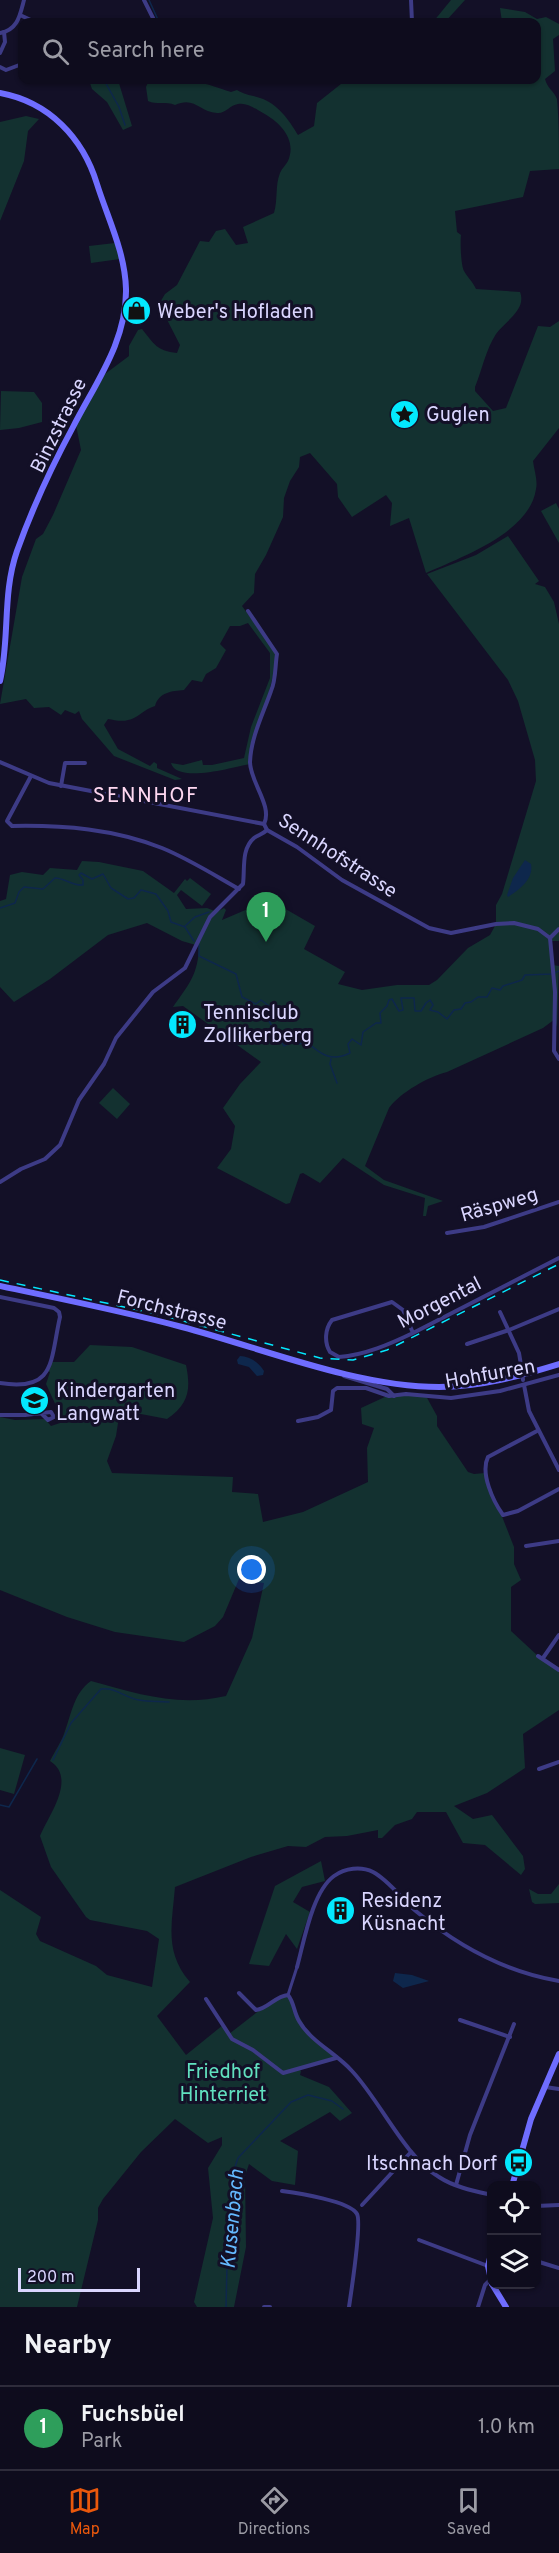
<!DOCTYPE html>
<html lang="en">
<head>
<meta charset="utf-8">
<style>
	:root { --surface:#0e0c1d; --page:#1c1a2a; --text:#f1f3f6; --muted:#9b9ba4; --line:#2e2c3b; --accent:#ea580c }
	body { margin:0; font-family:Overpass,sans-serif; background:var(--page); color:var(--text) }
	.controls { position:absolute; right:18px; bottom:18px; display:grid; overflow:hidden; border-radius:12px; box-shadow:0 2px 4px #0004 }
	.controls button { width:54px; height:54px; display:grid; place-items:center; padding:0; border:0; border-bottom:2px solid var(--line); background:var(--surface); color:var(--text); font:30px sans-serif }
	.scale { position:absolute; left:18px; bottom:15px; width:122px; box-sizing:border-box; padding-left:6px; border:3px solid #dad6ff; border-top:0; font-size:16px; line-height:21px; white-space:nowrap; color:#dad6ff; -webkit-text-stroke:4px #131027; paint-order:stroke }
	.you { position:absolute; left:252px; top:1570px; width:21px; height:21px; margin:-15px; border:4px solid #fff; border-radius:50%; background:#1a73e8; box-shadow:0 0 0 9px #1a73e833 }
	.badge { display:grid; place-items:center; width:39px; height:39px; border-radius:50%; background:var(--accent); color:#fff; font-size:20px; font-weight:700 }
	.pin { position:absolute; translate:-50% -50px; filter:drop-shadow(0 2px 3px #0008) }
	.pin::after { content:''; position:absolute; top:32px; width:21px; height:18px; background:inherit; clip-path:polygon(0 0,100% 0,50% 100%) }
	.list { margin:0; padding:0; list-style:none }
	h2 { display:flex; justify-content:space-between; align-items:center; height:78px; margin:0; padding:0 24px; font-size:26px }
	h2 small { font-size:20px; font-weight:400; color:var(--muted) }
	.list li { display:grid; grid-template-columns:39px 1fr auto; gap:18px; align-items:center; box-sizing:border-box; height:84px; padding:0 24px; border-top:2px solid var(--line) }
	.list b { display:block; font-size:22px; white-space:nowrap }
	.list p { margin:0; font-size:20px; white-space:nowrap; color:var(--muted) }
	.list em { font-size:20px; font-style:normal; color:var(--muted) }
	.icon { flex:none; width:33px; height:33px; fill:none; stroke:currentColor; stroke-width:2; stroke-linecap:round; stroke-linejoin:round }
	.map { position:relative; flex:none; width:559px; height:2307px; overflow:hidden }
	.search { position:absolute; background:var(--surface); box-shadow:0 2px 4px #0004; left:18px; right:18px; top:18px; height:66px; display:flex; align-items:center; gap:15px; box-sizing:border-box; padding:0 21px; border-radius:12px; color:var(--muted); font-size:22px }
	.sheet { height:162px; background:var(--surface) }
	nav { display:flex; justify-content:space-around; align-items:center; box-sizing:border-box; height:84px; border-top:2px solid var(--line); background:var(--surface); font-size:16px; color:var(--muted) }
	nav a { display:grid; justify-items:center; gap:3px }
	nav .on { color:var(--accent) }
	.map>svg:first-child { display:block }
	.green { fill:#133130 }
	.water { fill:#0e274c }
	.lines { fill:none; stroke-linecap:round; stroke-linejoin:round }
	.stream { stroke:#0e274c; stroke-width:1.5 }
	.pedestrian { stroke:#3d3b86; stroke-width:3 }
	.minor { stroke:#3d3b86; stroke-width:4 }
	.secondary { stroke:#6f6dff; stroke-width:6 }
	.rail { stroke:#03e8fe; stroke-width:1.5; stroke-dasharray:9 8; stroke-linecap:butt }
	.minor-bridge { stroke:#3d3b86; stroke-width:4 }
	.labels { text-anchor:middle; stroke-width:6; stroke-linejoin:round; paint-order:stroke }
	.poi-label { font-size:20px; fill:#dad6ff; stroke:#131027; text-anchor:start }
	.street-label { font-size:20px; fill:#dad6ff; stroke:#131027 }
	.park-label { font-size:20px; fill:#61e0bf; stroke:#131027 }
	.neighbourhood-label { font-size:21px; letter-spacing:1.5px; fill:#ffd8f1; stroke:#131027 }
	.water-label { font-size:21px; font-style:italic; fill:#64b9ff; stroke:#131027 }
</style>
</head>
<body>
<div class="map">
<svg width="559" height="2307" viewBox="0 0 559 2307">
	<rect width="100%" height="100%" fill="#131027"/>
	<g class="green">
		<path d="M451,0H465L445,22H433Z"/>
		<path d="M500,8L525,12L537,19L546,17L559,24V35L553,39L555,71L545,79C547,88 554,91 557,99C559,120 559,147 559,169L530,171L523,197L455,211L457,232L461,235C460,242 461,266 464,271C468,278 473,282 476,289L520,292C527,310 505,321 496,334C486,349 482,370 475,387V391L493,411L506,408L538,326L550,327L559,321V428L533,461C534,470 538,480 536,489C530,533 461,557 426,573L409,518L390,526L392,503L386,495L352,517L338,497L337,484L310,453L300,457L299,467L290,481L284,498L283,517L266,555L255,574L254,593L242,606L277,654C273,692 254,726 250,764C233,767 177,784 171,763L183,765L202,760L203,765H212L244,758L251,727L270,678V653L248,623L240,626H230L220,644L226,650L216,668L206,674L202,682L192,680L184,690C172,691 159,692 155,706C144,709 137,719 128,720C122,722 114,720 108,719L104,725L118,749L150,766L154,762L157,764V768L182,779L175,780L114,756L82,719L79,711L75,714L65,710L61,715L49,707L34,708L26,699L0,704L22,577L36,539L43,534L53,515L81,450L76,425L105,374L129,356V346L138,330L142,329C154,344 157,351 177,353L180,345L159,304L165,294L177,285L200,241L209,242L216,231L225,229L236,245L248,243L243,227L274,213C278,200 275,185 280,173C282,168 286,165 288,161C297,140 281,123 263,113C256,109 246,102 238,104C230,105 225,114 217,113C199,112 195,96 175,105C166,101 156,105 148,101L146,87L149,80L164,83C178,73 216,87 231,92L237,90C245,95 251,95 260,98C277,103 289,120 298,135L314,126L317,103L346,80H409L412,83L418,80H428L430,84L438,80H536V22H502Z"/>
		<path d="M89,80H118L132,126L123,130L107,102L92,89Z"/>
		<path d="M26,116L39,119L28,131L24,161L0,221V122Z"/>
		<path d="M115,243L120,259L91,263L89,246Z"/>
		<path d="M1,391L34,392L42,403V422L19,428L0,430Z"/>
		<path d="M556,503L559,509V543L541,511Z"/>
		<path d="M508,536L539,581L535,584L545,587L554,602L559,624V941H552L553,965L559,966L557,1027L555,1019L543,1028L447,1072C428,1077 401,1092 389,1108L365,1166L384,1180L443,1201L428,1206L426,1216H423L425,1198L384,1185L343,1158L320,1183L303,1173L300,1174L290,1203L286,1204L217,1168L231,1149L235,1126L223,1108L240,1084L261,1062L183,1006L173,1007C189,984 198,975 199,946L182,941L147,923L108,935L50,979L14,1002L0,987V901L6,899L10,875L22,872L43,875L50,868L77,870L82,861L99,862L143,871L174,893L185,879L187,881L190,878L211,894L202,906L181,890L177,895L186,909L207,908L217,912L224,908L226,910L222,920L257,905L263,896L315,926L304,949L345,972L338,984L362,990L397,985H429L437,980L468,948L490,935L496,924V905L502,894L536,781L535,760L518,701L508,680L427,574L476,555Z"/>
		<path d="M113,1088L130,1104L117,1119L99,1103Z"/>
		<path d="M90,1345L132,1347L186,1365C191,1389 189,1404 167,1419L120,1410L116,1436L107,1461L112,1473L233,1477L232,1492L258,1494L263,1522L303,1512L368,1482L367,1448L374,1428L362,1424L361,1408L387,1396H426L437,1416V1426L468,1472L474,1474L485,1473L514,1547V1564L521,1580L511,1587V1631L538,1656L559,1670V1710L523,1734L525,1768L487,1793L454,1806L473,1819L492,1815L523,1856L525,1869L521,1875L485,1845L463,1843L446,1812H417L412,1819L395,1825L382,1838H378V1830L347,1836L325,1837L306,1847L288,1846L251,1857L175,1887C172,1924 164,1952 190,1982L157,2016L186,2055L223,2025L229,2034L270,2002L288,1995L308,2033L337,2058L299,2069L301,2071L300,2075L329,2087L352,2113L340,2121L330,2112L280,2141L298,2151L295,2185L272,2181L249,2164L245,2176L246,2247L234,2307H197L194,2302L213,2218L208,2168L222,2145V2137L208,2143L175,2119L141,2152L103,2199L98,2208V2220L77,2307H0V1890L41,1917L36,1934L40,1941L96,1966L107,1975L152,1987L159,1939L147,1931L90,1920L86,1917L51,1867L40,1836C49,1815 77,1778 50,1761C55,1751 62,1741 65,1731C72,1712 74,1693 91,1681C138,1694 178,1707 226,1696L252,1638L264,1583L239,1579L223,1617L215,1626L184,1642L115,1632L67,1617L0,1590V1417L15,1420L45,1419L51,1426L60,1423L58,1410L46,1384L50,1372L47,1371L50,1362H74Z"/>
		<path d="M0,1748L25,1755L14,1794L0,1790Z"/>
		<path d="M321,1861L325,1881L302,1887L293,1902L310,1912L297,1949L286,1934L269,1966L249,1964L275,1886Z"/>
		<path d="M559,1884V1903L535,1904L532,1902L529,1889L538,1894H551Z"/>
	</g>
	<g class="water">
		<path d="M525,860L531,864C534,879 519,890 508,897L507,895L513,878Z"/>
		<path d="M240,1356C250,1356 259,1363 264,1371L263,1375L257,1376L249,1367L238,1364L237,1360Z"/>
		<path d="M395,1973L412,1975L429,1981L403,1988L393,1981Z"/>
	</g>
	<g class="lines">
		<g class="stream">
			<path d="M149,0L159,22"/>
			<path d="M104,80L119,107L125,125"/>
			<path d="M0,908L15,903L19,892L24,887L43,889L55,878C65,878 72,886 83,885V880L79,875L81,873L92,879L103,874L111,888L128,899L134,898L141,890L156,894L168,911L171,922L185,927L194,941"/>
			<path d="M185,926L195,917L209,912"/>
			<path d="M199,945V956L236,974L242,997L256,1004L261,1000L269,1006V1021L284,1046L288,1044L287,1039L292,1038L299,1044L307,1042C321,1055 332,1062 350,1053L348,1044L352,1039L361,1045L363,1032L376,1023H381L380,1013L387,1006L389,1000L392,999L399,1011L403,1010L401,998H414L415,1011H421L426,1003L430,1000L433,1005L430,1010L438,1012L447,1019L454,1010L461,1009L465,1003L471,1002L478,997H487L492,988L500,990L503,986L522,980L525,975L552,974L559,971"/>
			<path d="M331,1059L330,1064L337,1083"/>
			<path d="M53,1760L71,1723L101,1689C116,1687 125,1698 139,1700C149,1702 159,1701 169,1702"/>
			<path d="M0,1805L9,1807L37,1759"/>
			<path d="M226,2307L227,2266L234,2241L231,2210L232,2176L238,2158L291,2102L308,2095L332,2101L343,2109"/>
		</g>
		<path class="pedestrian" d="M288,1995L297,1967"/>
		<g class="minor">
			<path d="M144,0L154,20"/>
			<path d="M411,0L412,22"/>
			<path d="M20,15L35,22"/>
			<path d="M0,33C18,30 20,15 24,0"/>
			<path d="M0,53L5,42L4,32"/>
			<path d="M0,67L6,70L22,64"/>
			<path d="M248,611L277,654C275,666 276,680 271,691C263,714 251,737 250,762C250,782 273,806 264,824"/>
			<path d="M0,762L49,783L264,824L267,830L297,847L342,880L429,928L451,933L496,924L514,923L538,929L550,938"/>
			<path d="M31,776L7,821L12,826C64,825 114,829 162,848C189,859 214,875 239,889"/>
			<path d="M61,786L65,763H85"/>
			<path d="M550,938L555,992L554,1051L559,1059"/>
			<path d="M550,938L559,929"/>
			<path d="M0,1182L21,1169L45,1159L60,1145L79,1100L104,1064L116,1038L153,992L185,968L210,917L243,884C245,869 241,849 254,838C258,835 263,834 267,830"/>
			<path d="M447,1233L484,1227L559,1202"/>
			<path d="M0,1297L54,1308L59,1312L60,1317C50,1361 56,1392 0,1383"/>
			<path d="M500,1312L519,1353L521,1365"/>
			<path d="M413,1333L403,1310L392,1302L332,1320C325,1329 324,1342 330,1352L339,1357C365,1355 390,1344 413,1333L559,1258"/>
			<path d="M467,1344L509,1330L559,1309"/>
			<path d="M344,1376L387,1389L394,1396"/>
			<path d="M524,1385L529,1411L559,1470"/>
			<path d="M0,1415H25L51,1412L54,1417L48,1420L41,1413"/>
			<path d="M298,1421L318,1417L331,1410L333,1391L337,1388H366L389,1396L406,1394L451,1398L500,1391L559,1375"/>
			<path d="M537,1431L488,1457C480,1473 493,1501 503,1515L518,1511L559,1489"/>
			<path d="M526,1546L559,1541"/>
			<path d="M538,1656L559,1670"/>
			<path d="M543,1658L559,1635"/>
			<path d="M539,1769L559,1762"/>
			<path d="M297,1967C304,1942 312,1892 334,1876C345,1868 361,1866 373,1872C390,1881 402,1900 417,1912C458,1946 506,1972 559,1981"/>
			<path d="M239,1993L256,2010C268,2009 275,1996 288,1995C294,2002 294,2013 299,2021C311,2042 336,2053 352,2071C381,2102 404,2156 439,2177C454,2187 474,2191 492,2195"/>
			<path d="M206,1999L232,2039L253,2050L283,2073L336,2058"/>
			<path d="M460,2020L510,2037"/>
			<path d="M545,2087L559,2089"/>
			<path d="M456,2185L470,2135L514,2024"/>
			<path d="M282,2191C297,2193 350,2201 357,2214C362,2223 351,2293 349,2307"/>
			<path d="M362,2205L411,2152"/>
			<path d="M536,2206L559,2205"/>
			<path d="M419,2240L488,2266"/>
			<path d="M536,2261L559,2268"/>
			<path d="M264,2307H270"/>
			<path d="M478,2307L485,2285L490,2280"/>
		</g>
		<g class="secondary">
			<path d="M0,93C49,102 83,138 97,184C108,219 125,252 126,289C127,341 96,382 73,427C52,466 32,509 17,551C2,594 10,638 0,681"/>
			<path d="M0,1286C61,1299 122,1311 182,1327C262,1348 356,1387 439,1387C480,1387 520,1376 559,1364"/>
			<path d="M512,2186L531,2119L559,2054"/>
			<path d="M492,2250L488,2266L492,2284"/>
			<path d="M492,2284L506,2307"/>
		</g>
		<path class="rail" d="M0,1280L161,1315L320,1358L353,1360L387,1350L559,1264"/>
		<path class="minor-bridge" d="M521,1365L523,1380"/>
	</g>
	<defs>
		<symbol id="shop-disc" viewBox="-11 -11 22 22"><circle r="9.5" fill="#03e8fe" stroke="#131027"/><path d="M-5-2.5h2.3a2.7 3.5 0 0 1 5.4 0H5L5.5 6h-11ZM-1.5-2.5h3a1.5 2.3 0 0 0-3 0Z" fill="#111"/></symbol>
		<symbol id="sight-disc" viewBox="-11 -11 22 22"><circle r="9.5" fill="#03e8fe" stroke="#131027"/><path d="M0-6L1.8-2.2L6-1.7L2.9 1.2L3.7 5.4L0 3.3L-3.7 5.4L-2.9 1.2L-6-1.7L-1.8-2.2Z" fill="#111"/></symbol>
		<symbol id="building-disc" viewBox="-11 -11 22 22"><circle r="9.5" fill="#03e8fe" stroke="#131027"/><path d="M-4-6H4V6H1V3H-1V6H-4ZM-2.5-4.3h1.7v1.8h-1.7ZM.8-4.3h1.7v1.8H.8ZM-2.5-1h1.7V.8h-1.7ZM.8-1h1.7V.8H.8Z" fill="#111"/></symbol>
		<symbol id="school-disc" viewBox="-11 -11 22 22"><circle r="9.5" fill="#03e8fe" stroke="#131027"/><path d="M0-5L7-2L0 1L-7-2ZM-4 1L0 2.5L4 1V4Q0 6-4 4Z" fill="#111"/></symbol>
		<symbol id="bus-disc" viewBox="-11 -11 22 22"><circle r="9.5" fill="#03e8fe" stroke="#131027"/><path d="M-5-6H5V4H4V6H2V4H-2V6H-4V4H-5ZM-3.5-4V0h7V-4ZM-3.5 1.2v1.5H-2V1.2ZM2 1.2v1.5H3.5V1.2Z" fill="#111"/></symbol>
	</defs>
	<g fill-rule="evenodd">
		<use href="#shop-disc" x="120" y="294" width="33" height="33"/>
		<use href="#sight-disc" x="388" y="398" width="33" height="33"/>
		<use href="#building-disc" x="166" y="1008" width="33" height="33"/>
		<use href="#school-disc" x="18" y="1384" width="33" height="33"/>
		<use href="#building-disc" x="324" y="1894" width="33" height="33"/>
		<use href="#bus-disc" x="502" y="2146" width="33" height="33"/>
	</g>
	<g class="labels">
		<g class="poi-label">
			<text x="157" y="318">Weber's Hofladen</text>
			<text x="426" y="421">Guglen</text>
			<text x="203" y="1019">Tennisclub<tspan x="203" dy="23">Zollikerberg</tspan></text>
			<text x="56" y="1397">Kindergarten<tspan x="56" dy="23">Langwatt</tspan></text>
			<text x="361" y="1907">Residenz<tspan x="361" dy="23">Küsnacht</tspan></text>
			<text x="497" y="2170" text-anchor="end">Itschnach Dorf</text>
		</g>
		<g class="street-label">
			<text transform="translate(58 425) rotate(-64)" y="7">Binzstrasse</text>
			<text transform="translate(338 855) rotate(33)" y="7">Sennhofstrasse</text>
			<text transform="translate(499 1204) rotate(-16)" y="7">Räspweg</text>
			<text transform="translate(439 1302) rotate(-27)" y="7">Morgental</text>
			<text transform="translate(172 1309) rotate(14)" y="7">Forchstrasse</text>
			<text transform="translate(490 1373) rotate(-10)" y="7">Hohfurren</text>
		</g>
		<g class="park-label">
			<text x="223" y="2078">Friedhof<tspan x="223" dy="23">Hinterriet</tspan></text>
		</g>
		<g class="neighbourhood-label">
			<text x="146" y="802">SENNHOF</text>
		</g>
		<g class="water-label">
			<text transform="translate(232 2219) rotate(-85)" y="7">Kusenbach</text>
		</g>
	</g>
</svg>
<div class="controls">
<button><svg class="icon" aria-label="locate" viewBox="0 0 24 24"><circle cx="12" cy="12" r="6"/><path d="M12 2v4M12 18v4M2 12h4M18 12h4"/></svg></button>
<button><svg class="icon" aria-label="layers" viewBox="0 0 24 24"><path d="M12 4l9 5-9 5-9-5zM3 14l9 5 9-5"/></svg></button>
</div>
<div class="scale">200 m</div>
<div class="you"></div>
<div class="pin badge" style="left:266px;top:942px;background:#2e9e5b">1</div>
<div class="search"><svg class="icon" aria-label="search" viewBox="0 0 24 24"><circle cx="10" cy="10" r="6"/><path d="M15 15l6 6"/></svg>Search here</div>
</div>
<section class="sheet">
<h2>Nearby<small></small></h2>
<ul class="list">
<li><span class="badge" style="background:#2e9e5b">1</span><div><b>Fuchsbüel</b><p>Park</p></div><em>1.0 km</em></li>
</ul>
</section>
<nav>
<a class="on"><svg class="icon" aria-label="map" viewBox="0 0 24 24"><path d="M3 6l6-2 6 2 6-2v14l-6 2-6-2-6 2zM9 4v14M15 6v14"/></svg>Map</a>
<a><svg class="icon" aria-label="directions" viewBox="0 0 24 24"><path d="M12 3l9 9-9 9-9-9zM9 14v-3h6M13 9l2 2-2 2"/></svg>Directions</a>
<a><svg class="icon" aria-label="saved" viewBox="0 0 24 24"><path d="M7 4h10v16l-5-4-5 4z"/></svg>Saved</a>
</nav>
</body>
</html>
